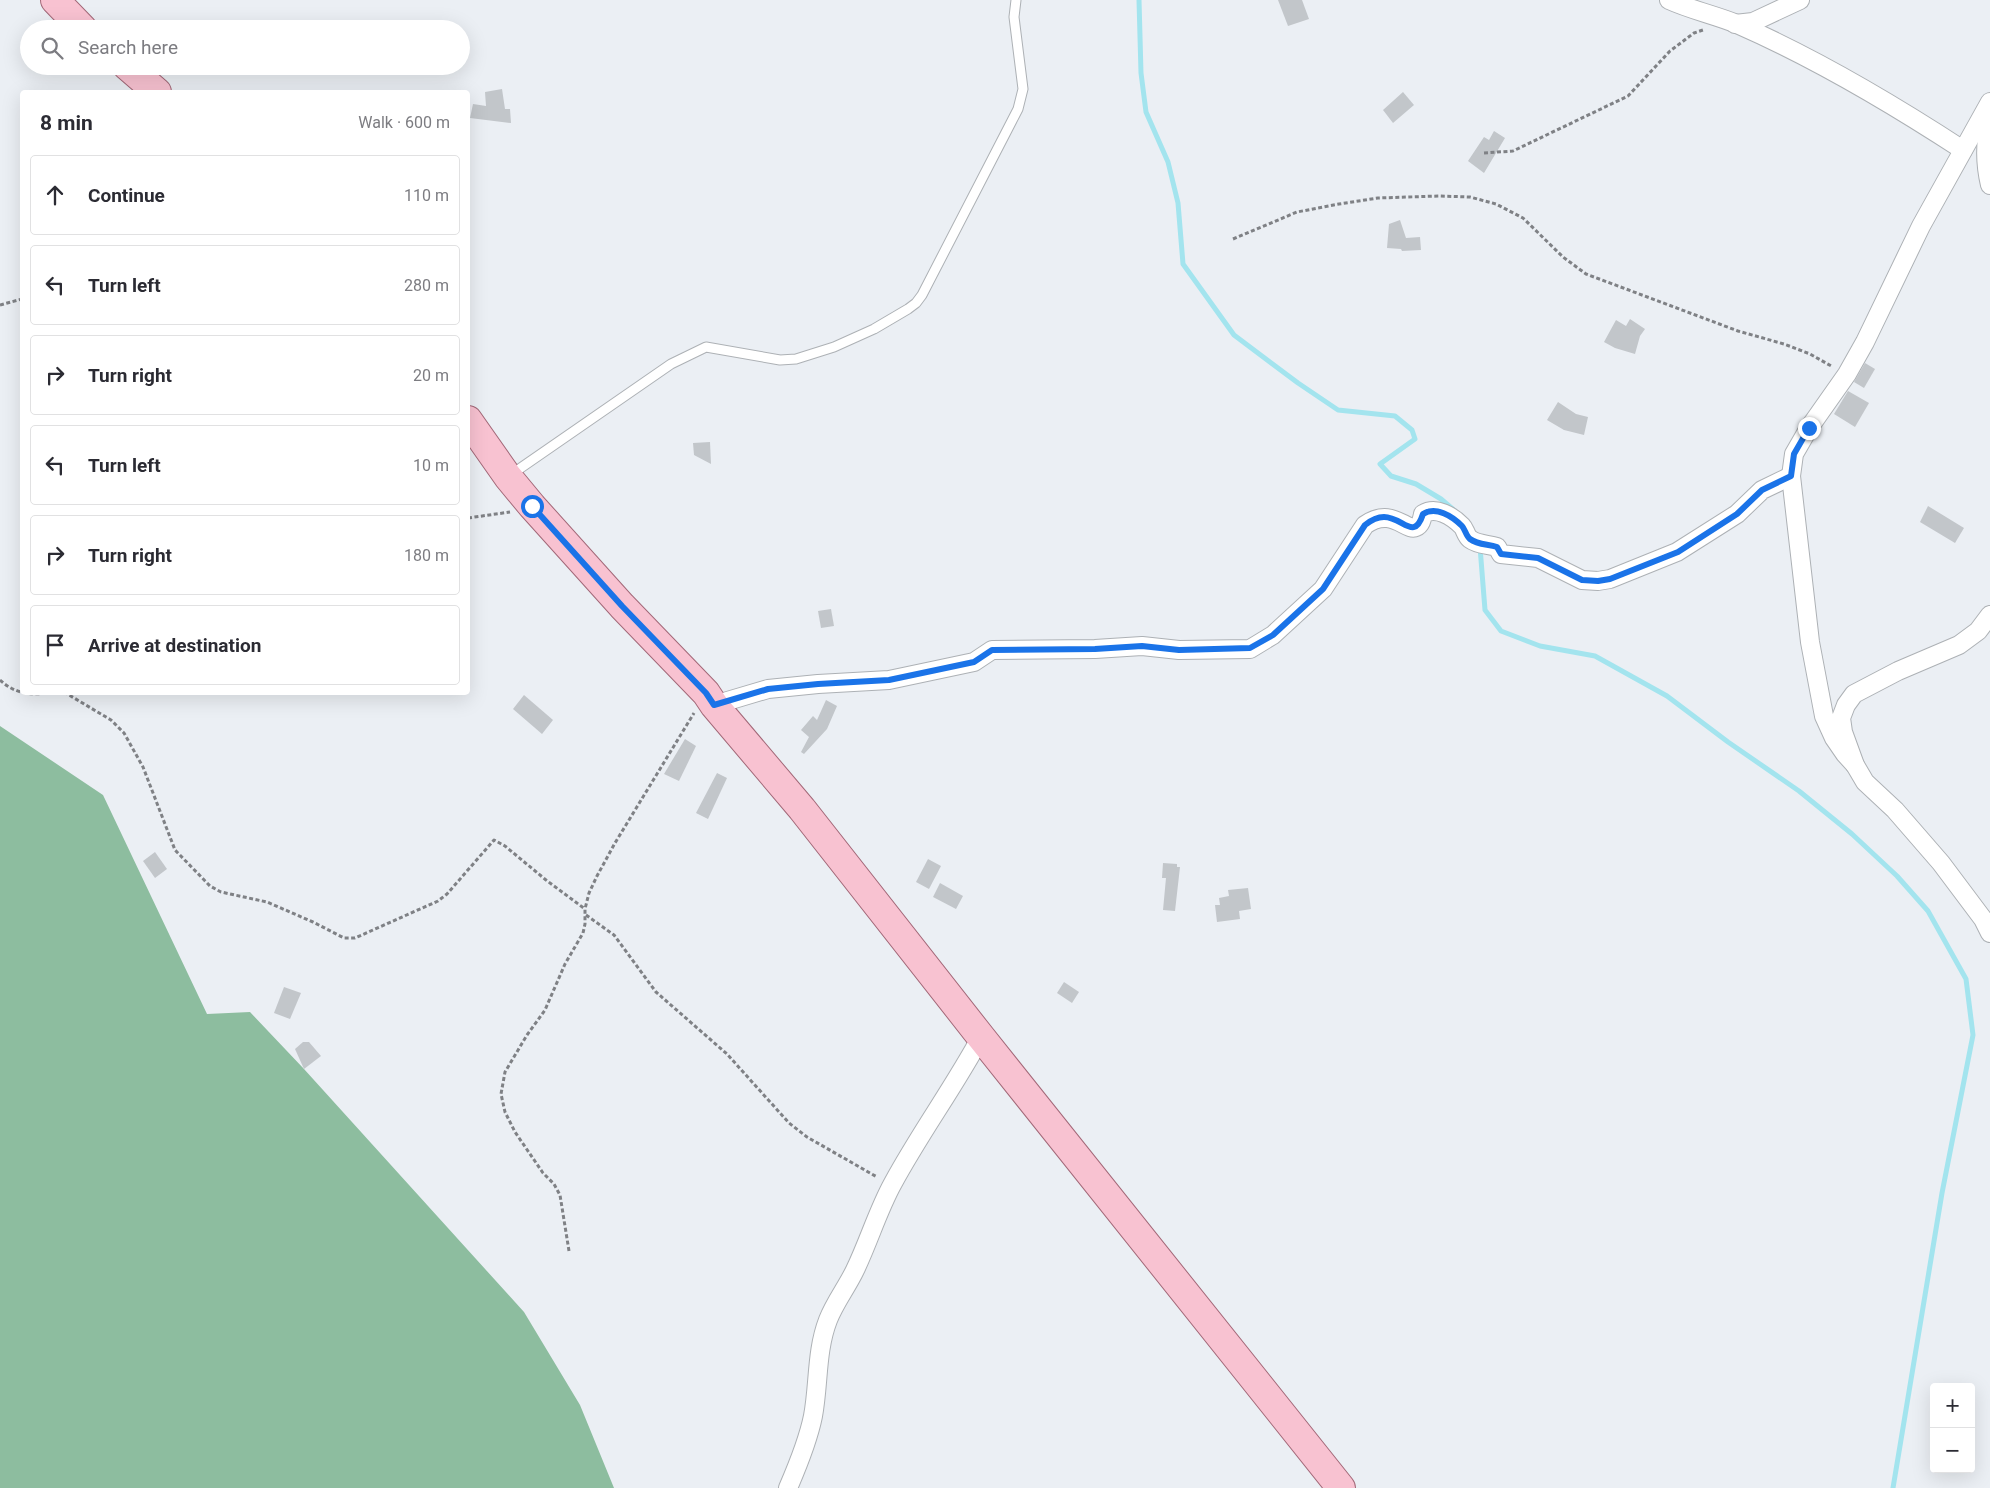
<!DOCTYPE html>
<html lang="en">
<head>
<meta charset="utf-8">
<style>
	:root { --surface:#fff; --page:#f7f7f7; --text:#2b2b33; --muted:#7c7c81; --line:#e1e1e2 }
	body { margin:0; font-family:Roboto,sans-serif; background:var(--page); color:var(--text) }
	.controls { position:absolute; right:15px; bottom:15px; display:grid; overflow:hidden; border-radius:5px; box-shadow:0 5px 20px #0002 }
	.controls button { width:45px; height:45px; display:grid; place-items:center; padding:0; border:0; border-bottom:1px solid var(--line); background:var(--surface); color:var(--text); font:25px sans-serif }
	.stop { position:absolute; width:15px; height:15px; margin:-11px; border:4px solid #1a73e8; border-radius:50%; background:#fff }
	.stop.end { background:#1a73e8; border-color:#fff; box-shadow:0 1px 5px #0008 }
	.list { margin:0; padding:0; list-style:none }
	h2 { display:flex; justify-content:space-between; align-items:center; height:65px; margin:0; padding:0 20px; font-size:21px }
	h2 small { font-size:16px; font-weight:400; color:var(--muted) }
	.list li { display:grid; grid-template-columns:32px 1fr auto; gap:15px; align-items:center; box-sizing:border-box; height:80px; margin:0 10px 10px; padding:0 10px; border:1px solid var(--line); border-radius:5px }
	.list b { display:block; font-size:19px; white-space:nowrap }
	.list em { font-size:16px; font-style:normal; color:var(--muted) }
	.icon { flex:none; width:28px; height:28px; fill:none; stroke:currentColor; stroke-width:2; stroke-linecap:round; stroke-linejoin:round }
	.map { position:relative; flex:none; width:1990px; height:1488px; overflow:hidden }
	.search { position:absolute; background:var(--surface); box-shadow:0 5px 20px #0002; left:20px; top:20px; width:450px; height:55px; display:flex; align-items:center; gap:12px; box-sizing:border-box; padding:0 18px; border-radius:28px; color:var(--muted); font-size:19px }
	.panel { position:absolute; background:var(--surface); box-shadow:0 5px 20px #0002; left:20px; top:90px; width:450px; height:605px; border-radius:5px }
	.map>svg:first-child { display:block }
	.forest { fill:#8dbd9f }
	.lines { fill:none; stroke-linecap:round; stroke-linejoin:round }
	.stream { stroke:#a3e4ee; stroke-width:5 }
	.building { fill:#c2c6ca }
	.service-casing { stroke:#adb1b5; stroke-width:11 }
	.minor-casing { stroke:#adb1b5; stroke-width:20 }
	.primary-casing { stroke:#a26878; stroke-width:30 }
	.path { stroke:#7f8185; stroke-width:3; stroke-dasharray:4 2.5; stroke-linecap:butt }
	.service { stroke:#fff; stroke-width:9 }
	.minor { stroke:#fff; stroke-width:18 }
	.primary { stroke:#f8c2d1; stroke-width:28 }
	.route { stroke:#1a73e8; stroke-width:6 }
</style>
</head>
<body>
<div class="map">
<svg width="1990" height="1488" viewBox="0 0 1990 1488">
	<rect width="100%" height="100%" fill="#ebeff4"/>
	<path class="forest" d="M0,726L103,795L207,1014L250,1012L304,1069L524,1312L580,1405L614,1488H0Z"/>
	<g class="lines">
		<g class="stream">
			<path d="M1139,0L1141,73L1146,112L1168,162L1178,203L1183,264L1234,335L1298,383L1338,410L1395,416L1412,430L1415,439L1380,464L1391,476L1416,484L1441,499L1455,511"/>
			<path d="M1480,547L1485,610L1501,631L1540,646L1595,656L1667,696L1728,742L1799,791L1852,834L1897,876L1928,911L1966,979L1973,1035L1942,1193L1893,1488"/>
		</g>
	</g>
	<g class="building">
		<path d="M1278,0H1302L1309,19L1288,26Z"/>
		<path d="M502,89L505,109H510L511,123L470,118L473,104L486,106L485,92Z"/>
		<path d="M1403,92L1414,105L1393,123L1383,110Z"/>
		<path d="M1494,131L1505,138L1484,173L1468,161L1484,137L1489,140Z"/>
		<path d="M1400,220L1406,238L1420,237L1421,250L1402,251L1401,249L1387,248L1389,224Z"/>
		<path d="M1630,319L1645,329L1640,336L1635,354L1615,348L1604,342L1616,320L1626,326Z"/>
		<path d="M1865,363L1875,369L1864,388L1854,382Z"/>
		<path d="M1848,391L1869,403L1855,427L1834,414Z"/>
		<path d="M1558,402L1576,414L1588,417L1584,435L1564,430L1547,420Z"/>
		<path d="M710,442L711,464L694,455L693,443Z"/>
		<path d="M1928,506L1964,528L1955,543L1920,522Z"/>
		<path d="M831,609L834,626L821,628L818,611Z"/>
		<path d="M524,695L553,720L542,734L513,709Z"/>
		<path d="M826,700L837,706L827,729L804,754L801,752L809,737L801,730L813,716L817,720Z"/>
		<path d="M685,739L696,746L679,781L664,774Z"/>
		<path d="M717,773L727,778L708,819L696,813Z"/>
		<path d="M155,852L167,869L155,878L143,861Z"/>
		<path d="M928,859L941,866L929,889L916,882Z"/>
		<path d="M1163,863L1177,864V867H1180L1175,911L1163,910L1166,878H1162Z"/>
		<path d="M940,883L963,896L956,909L933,897Z"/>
		<path d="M1248,888L1251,909L1239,911L1240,919L1217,922L1215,905H1220L1219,898L1229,896L1228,890Z"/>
		<path d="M1064,982L1079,992L1072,1003L1057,993Z"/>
		<path d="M284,987L301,993L290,1019L274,1013Z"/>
		<path d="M303,1042H309L321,1056L304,1069L295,1049Z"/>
	</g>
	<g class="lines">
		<defs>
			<path id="service" d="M509,476L671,364L706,347L780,360L796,359L834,347L874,329L908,309L916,303L922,295L1018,109L1023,89L1014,17L1016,0"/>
			<g id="minor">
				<path d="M1669,0C1691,10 1715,15 1737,24C1817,59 1891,103 1963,150"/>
				<path d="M1735,24L1753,22L1800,0"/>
				<path d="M1990,122C1985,142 1985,164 1990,185"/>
				<path d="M1990,615L1978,631L1959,645L1898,671L1854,694L1846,705L1841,718L1843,732L1855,765L1865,782L1895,810L1941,863L1983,919L1990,933"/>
				<path d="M714,705L768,689L818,684L889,680L974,662L992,650L1095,649L1142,646L1179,650L1250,649L1273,635L1323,589L1365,525C1392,506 1406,532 1416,527C1421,525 1422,519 1423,514C1436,506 1452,516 1462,526C1465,529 1466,536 1470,539C1478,545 1488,544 1497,547L1501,554L1538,558L1582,580L1598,581L1610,579L1677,552L1737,514L1762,490L1791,476"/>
				<path d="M1855,765L1845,754L1834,738L1824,716L1810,642L1791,476L1794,454L1809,428L1847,374L1865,342L1921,226L1990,102"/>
				<path d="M788,1488C798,1465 808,1441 813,1416C819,1384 816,1351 828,1320C835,1302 847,1287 855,1270C869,1241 878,1210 893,1183C920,1133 954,1087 981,1037"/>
			</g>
			<g id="primary">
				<path d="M55,0L83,29"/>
				<path d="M127,66L157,92"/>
				<path d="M468,420L508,477L532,506L622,606L706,693L714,705L802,809L981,1037L1341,1488"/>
			</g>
		</defs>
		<use href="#service" class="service-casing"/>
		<use href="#minor" class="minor-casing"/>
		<use href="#primary" class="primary-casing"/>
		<g class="path">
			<path d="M1484,153L1513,151L1628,96L1670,51L1694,33L1703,30"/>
			<path d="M1233,239L1297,212L1339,204L1378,198L1439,196L1470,197L1496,204L1523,218L1563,257L1586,274L1738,331L1784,344L1810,354L1833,367"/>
			<path d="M0,305L22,299"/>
			<path d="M468,518L510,512"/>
			<path d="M0,680C15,694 32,696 52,692"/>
			<path d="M64,692L111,720L124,733L143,767L175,850L210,886L221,892L267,902L313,922L344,938H355L438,901L447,894L494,840L505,846L546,880L585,909"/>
			<path d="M586,915L614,935L656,992L727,1054L789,1123L807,1137L877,1177"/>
			<path d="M569,1251L560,1195L554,1184L543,1173L515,1132L505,1112L501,1094L505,1072L527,1035L545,1010L565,964L583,933L585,924V909L589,893L597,876L615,843L694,713"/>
		</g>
		<use href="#service" class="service"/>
		<use href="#minor" class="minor"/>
		<use href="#primary" class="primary"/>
	</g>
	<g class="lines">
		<path class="route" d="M532,506L622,606L706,693L714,705L768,689L818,684L889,680L974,662L992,650L1095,649L1142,646L1179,650L1250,648L1273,635L1323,589L1365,525C1370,521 1377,517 1384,517C1403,517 1414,542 1423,514C1436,506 1452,516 1462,526C1465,529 1466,536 1470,539C1478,545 1488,544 1497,547L1501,554L1538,558L1582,580L1598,581L1610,579L1678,552L1737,514L1762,490L1791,476L1794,454L1809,428"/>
	</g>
</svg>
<div class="controls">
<button>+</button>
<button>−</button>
</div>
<div class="stop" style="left:532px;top:506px"></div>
<div class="stop end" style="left:1809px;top:428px"></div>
<div class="search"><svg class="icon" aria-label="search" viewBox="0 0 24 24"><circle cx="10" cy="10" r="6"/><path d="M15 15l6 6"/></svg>Search here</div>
<section class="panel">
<h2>8 min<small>Walk · 600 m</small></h2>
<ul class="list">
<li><svg class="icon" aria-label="ahead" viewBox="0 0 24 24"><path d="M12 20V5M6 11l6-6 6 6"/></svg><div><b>Continue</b></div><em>110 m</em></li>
<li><svg class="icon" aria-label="left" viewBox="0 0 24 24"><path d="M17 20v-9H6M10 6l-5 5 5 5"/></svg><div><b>Turn left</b></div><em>280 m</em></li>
<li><svg class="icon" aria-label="right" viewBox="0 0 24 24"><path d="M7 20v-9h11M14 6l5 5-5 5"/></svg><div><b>Turn right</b></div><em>20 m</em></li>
<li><svg class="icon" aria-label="left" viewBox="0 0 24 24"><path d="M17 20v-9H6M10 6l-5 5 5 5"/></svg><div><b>Turn left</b></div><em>10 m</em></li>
<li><svg class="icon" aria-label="right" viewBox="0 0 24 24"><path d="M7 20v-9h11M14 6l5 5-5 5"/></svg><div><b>Turn right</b></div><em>180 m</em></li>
<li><svg class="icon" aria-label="arrive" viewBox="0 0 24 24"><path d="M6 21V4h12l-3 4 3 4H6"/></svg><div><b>Arrive at destination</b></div></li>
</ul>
</section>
</div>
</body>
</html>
